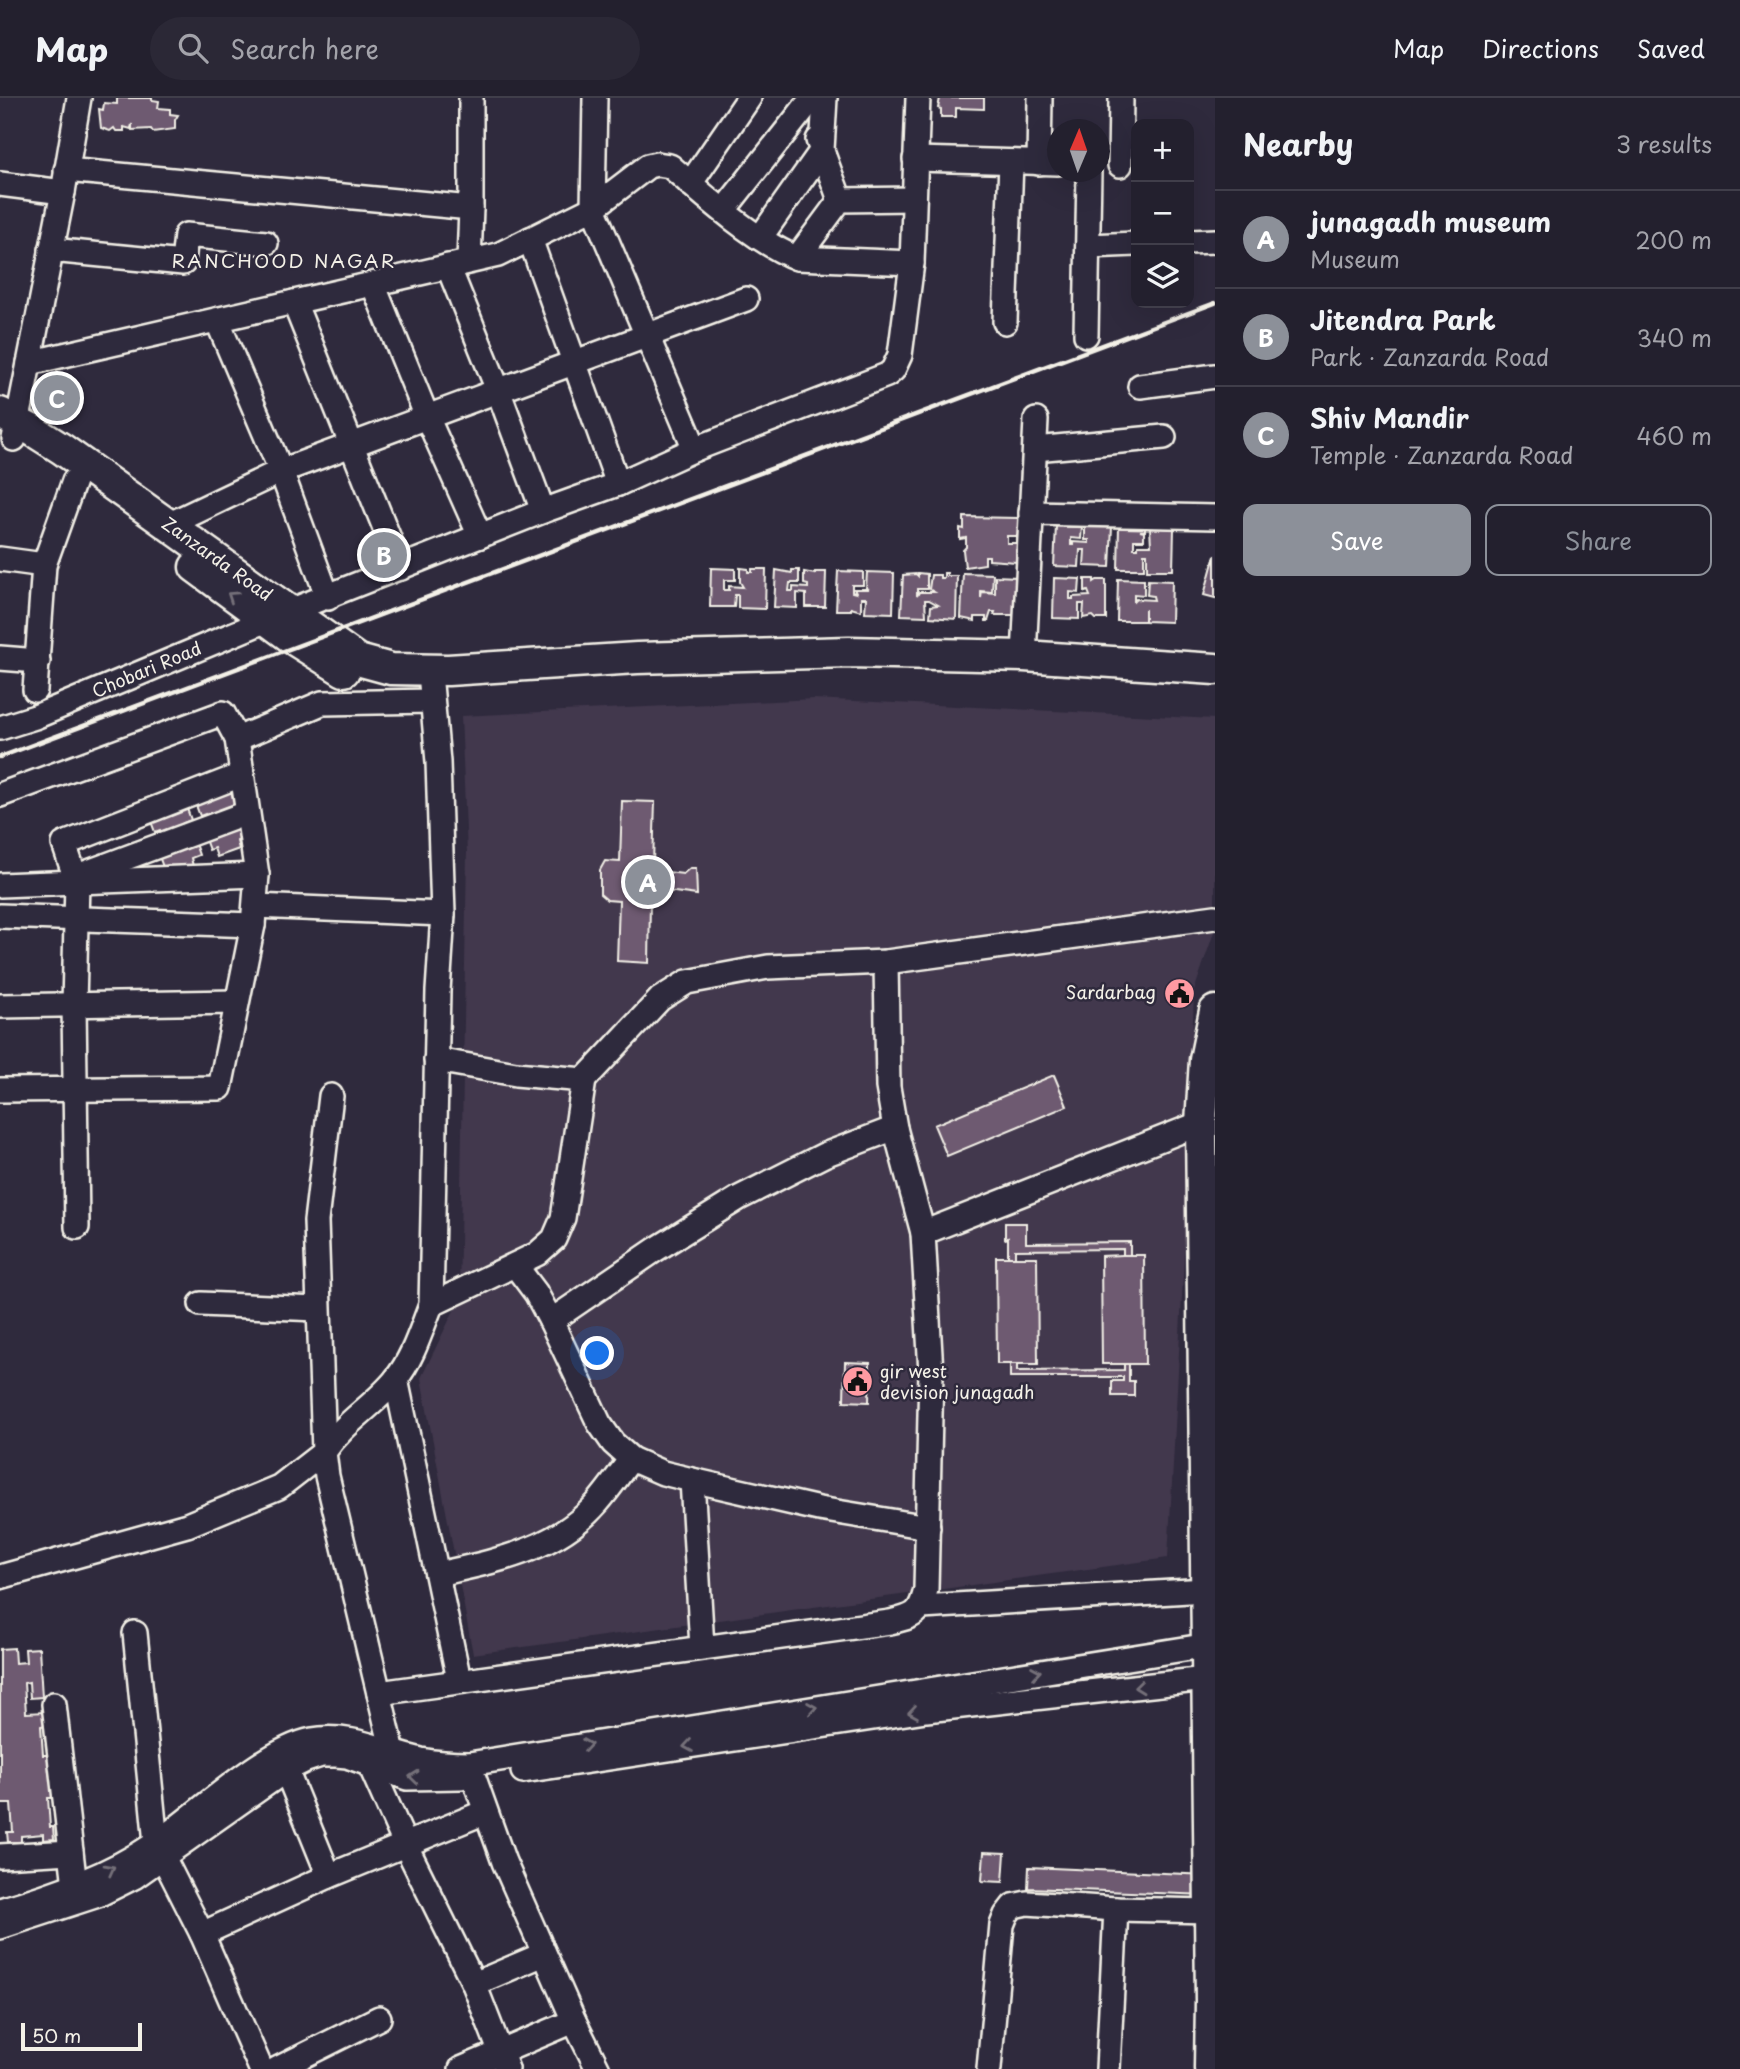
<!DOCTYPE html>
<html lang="en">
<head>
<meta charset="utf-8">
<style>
	:root { --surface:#23202e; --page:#2b2836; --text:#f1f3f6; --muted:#a3a3aa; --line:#403e4a; --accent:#8c9099 }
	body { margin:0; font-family:"Playpen Sans",sans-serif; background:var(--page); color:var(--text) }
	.controls { position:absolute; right:21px; top:21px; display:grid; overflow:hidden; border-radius:14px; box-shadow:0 7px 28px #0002 }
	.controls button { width:63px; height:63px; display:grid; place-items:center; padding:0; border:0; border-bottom:2px solid var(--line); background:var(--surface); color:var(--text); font:35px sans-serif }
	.compass { position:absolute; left:1047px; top:21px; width:63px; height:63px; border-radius:50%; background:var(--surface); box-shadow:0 7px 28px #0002; rotate:2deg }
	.scale { position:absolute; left:21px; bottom:18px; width:121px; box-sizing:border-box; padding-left:7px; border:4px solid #f4f1e8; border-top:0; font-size:19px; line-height:24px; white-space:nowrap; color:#f4f1e8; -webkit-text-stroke:5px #2f2a3d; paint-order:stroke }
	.you { position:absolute; left:598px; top:1256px; width:24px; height:24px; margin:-18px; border:5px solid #fff; border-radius:50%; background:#1a73e8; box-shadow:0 0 0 10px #1a73e833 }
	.badge { display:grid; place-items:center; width:46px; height:46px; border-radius:50%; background:var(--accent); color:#fff; font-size:23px; font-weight:700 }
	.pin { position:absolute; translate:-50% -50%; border:4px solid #fff; box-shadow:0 2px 7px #0006 }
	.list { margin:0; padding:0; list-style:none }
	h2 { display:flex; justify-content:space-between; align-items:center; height:91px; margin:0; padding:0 28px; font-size:30px }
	h2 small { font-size:23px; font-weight:400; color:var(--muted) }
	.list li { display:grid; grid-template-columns:46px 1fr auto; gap:21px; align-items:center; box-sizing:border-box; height:98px; padding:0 28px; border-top:2px solid var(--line) }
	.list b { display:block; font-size:26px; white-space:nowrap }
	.list p { margin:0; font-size:23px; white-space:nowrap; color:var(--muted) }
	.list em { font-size:23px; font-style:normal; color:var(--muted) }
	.actions { display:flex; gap:14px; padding:21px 28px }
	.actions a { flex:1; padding:16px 0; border:2px solid var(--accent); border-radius:14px; text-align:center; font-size:24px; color:var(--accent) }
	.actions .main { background:var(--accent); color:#fff }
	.icon { flex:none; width:38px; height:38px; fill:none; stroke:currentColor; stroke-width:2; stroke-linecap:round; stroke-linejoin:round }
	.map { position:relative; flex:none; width:1215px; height:1971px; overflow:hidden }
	header { display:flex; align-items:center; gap:42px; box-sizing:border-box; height:98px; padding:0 35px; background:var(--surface); border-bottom:2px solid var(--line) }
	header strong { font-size:33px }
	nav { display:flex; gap:38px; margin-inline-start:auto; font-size:24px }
	.search { width:490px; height:63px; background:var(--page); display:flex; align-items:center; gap:18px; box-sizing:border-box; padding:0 24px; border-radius:38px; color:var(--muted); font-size:26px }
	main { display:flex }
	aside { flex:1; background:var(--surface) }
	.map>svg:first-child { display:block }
	.built { fill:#42384d }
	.building { fill:#6e5a71; stroke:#f4f1e8; stroke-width:2 }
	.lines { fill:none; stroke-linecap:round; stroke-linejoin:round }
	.minor-casing { stroke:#f4f1e8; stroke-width:28 }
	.major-casing { stroke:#f4f1e8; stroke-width:35 }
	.minor { stroke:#2f2a3d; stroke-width:23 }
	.major { stroke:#2f2a3d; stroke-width:30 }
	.rail { stroke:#f4f1e8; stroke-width:4.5 }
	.oneway { stroke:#747079 }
	.labels { text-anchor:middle; stroke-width:5; stroke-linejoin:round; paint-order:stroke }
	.street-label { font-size:18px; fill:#f4f1e8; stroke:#2f2a3d }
	.poi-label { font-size:18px; fill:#f4f1e8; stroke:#2f2a3d; text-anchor:end }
	.neighbourhood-label { font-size:19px; letter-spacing:2px; fill:#f4f1e8; stroke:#2f2a3d }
</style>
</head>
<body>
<header>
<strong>Map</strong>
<div class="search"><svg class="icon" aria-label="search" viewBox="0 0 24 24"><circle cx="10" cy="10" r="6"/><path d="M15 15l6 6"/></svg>Search here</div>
<nav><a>Map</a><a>Directions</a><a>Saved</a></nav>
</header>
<main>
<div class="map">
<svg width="1215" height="1971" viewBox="0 0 1215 1971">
	<rect width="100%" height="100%" fill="#2f2a3d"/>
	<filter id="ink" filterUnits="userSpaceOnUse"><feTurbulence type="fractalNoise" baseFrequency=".0143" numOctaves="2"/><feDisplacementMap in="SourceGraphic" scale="14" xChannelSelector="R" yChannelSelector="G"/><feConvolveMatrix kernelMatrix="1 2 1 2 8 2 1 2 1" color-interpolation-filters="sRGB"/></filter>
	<g filter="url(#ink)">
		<path class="built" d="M814,601L1215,621V831L1194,893L1185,1142L1168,1460L473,1556L421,1280L459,1202L467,754L461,618Z"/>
		<g class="building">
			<path d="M117,0H152V2L159,3L158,10L170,11V16L178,17L175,22V31L153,34L151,31L132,32V26L131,31L124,29V33H116L114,30L110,33L101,30L99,11L103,12L104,5L117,6Z"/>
			<path d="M940,0H984V11L956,10V19H941V11L938,10Z"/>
			<path d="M964,419L1018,420L1021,438H1007V445H1019V450L1016,452V464L989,462V458H985V466L965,469L963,452L966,449V440L960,441V430L964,431Z"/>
			<path d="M1085,427L1112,428L1110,469L1084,468L1085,452H1080L1079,469L1054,468L1056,428L1082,429L1081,441L1071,440V447H1073V444L1089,445V442H1085Z"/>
			<path d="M1119,428L1145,429V433H1140L1144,434V442H1134V450H1138V447H1151L1150,430H1174L1173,472H1147V456H1144V471H1118Z"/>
			<path d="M1215,457V500L1204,497Z"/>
			<path d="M711,470L735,471V482H724V492H729V488L743,489L740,484V470L748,471V474H752V471H766L765,511L738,510V497H735L734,509H710Z"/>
			<path d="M776,472L792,475V472H799V485H790L789,493H793V489L808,490V487L804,486V474L815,476V474H826L825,509H806V496L797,495V510L774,509Z"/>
			<path d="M838,473L863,474V487H852V494L856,495L854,491H869L866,490L867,474L894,475L893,515L865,514L866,500H861V513L851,510V512H836Z"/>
			<path d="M918,475L927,476V491H917V498L919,494H934L929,491L931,477H940V480H944V475H947V478H957L956,521L930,519L931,508L938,507L929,502H925L926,518L901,517L903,477L916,476L918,478Z"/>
			<path d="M963,475L993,476L992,494L981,493V500L982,494L995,495V478L1018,479L1017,517H994L995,514H991L988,523H986V519H975V523L961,520Z"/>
			<path d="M1054,480L1080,481L1079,495L1070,494V501H1073V499L1090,498L1088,493L1085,494V481H1094V484L1097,482H1106V521H1096L1093,518L1083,520L1084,506H1079V521L1053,520Z"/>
			<path d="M1118,481L1144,482V497L1134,496V503L1136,501L1154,502L1153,498L1147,497L1148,482L1172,483L1171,524L1145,523V511V523H1117Z"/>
			<path d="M229,689L236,706L227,709L230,717L208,725L205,716L200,718L194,702Z"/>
			<path d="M622,703L655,704L653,765L659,773L683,776L690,770H696L697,797L660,792L650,803L649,865L617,863L619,803L607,802L600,796V772L605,763L620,764Z"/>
			<path d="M185,705L191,722L183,725L186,733L164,741L160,732L155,734L149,718Z"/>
			<path d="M239,723L245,740L237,743L239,751L217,759L214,750L209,752L203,736Z"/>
			<path d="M193,740L199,757L191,760L193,768L171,776L168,767L163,769L157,753Z"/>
			<path d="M1054,977L1067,1008L947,1058L934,1027Z"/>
			<path d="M1005,1125H1026V1145L1130,1144V1157H1123V1151L1015,1152V1159H1008V1140L1005,1141Z"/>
			<path d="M1123,1157H1144L1145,1266H1102L1101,1158Z"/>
			<path d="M996,1159H1037L1038,1266H997Z"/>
			<path d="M845,1264L870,1265L869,1304L844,1303Z"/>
			<path d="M1010,1266H1017V1273L1124,1272V1266H1129V1283H1134V1298H1112V1283H1123V1279H1010Z"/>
			<path d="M14,1550L15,1565L26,1564L25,1551L39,1550L42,1599L30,1600L29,1584L24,1585L26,1615L45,1614L46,1627L41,1628L43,1657H51L54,1700H48L50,1729H53L54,1741L43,1742V1736L21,1738V1744H8L7,1734H13L11,1706H0V1551Z"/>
			<path d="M984,1754L1005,1755L1003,1784L982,1783Z"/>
			<path d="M1029,1769L1208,1777L1207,1797L1028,1790Z"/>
		</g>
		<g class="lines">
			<defs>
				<g id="minor">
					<path d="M595,0L593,110L695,351"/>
					<path d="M818,42L840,102"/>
					<path d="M915,61L1058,65"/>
					<path d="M1039,65L1040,0"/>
					<path d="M1120,67L1121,0"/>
					<path d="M66,72L471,110"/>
					<path d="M0,86L63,94"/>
					<path d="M690,86L749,0"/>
					<path d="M724,112L806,8"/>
					<path d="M760,140L822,52L825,0"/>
					<path d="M530,141L618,386"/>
					<path d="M1189,144L1215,143"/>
					<path d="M1088,148L1136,146"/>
					<path d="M51,152L183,165L186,137L266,145"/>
					<path d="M797,160L840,102L914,101"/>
					<path d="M469,163L471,110V0"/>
					<path d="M448,168L498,292L543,413"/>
					<path d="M373,186L427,319L480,438"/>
					<path d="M294,204L401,470"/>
					<path d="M217,222L281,373L328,500"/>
					<path d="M1005,224L1011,64"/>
					<path d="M1086,237L1089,74"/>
					<path d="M29,265L498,157L593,110L648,68L657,66L670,68C703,97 757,145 797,160L912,165"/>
					<path d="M1140,288L1215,278"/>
					<path d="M14,341L63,94L79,0"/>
					<path d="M1035,351L1164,339"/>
					<path d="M1031,415L1215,419"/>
					<path d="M168,427L281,373L746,201"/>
					<path d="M0,461L44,467"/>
					<path d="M1024,558L1036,322"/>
					<path d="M0,560L38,563"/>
					<path d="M35,592L44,467L74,383"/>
					<path id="s1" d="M0,630L35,619L267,522L543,413L618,386L695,351L887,277L893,272L900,257L912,165L918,0"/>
					<path d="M237,641L322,605L432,603"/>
					<path d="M0,697L223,615L237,641L257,777L253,827L220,990L0,992"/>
					<path d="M80,777L247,715"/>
					<path d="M0,787L257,777"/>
					<path d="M255,808L443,816"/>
					<path d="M0,818L253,827"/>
					<path d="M0,908L236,904"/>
					<path d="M436,962L516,976L584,982L660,901L687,884L768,869L886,864L1215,819"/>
					<path d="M77,1129L74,907L77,784L64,746L241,677"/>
					<path d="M923,1135L1201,1025"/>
					<path d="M515,1167L536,1195L551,1223L599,1325L613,1345L631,1361L663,1375L692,1382L819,1411L928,1429"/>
					<path d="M201,1206L318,1211"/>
					<path d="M431,1207L537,1156L554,1141L563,1120L584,982"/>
					<path d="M551,1223L655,1152L739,1100L824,1057L895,1030"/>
					<path d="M396,1281L459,1582"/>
					<path d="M692,1382L702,1549"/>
					<path d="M438,1476C496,1463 557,1452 598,1404C610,1390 620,1375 631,1361"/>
					<path d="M0,1479L187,1427L279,1389L324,1354L316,1123L331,998"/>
					<path d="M922,1509L1206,1492"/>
					<path d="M135,1535L156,1745L202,1836L261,1971"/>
					<path d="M379,1595L890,1524C915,1518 920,1517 926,1491L931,1274L923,1135L895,1030L888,989L886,864"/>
					<path d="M54,1606L75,1788"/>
					<path d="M393,1654L327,1378L324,1354C344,1324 374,1308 396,1281C413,1260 421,1232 431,1207L438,893L443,816L438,664L431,586"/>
					<path d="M366,1658L406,1748L474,1886L507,1971"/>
					<path d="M280,1662L286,1672L329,1778"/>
					<path d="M469,1666L504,1764L574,1923L598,1971"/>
					<path d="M523,1673L926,1612L1215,1580"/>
					<path d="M0,1758L71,1754"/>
					<path d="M0,1812C55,1796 109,1777 156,1745C197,1717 265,1651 312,1642C350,1635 385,1654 421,1662C437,1665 452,1666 469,1666L1215,1546"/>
					<path d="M0,1829L98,1797L134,1779L286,1672L306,1662L321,1657H336L347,1658L407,1680L461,1679"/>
					<path d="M202,1836L329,1778L485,1714"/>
					<path d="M474,1886L544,1856"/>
					<path d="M277,1971L379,1920"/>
					<path d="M461,1971L574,1923"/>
					<path d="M989,1971L1002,1827L1006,1817L1013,1808L1027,1805L1116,1811L1210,1813"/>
					<path d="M1108,1971L1116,1811"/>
				</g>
				<g id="major">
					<path id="s2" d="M0,315L32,332L62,351L358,562L391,571L448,572L637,560L849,554L1024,558L1215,571"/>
					<path d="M195,469L293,541L344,573"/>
					<path d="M1210,1971L1211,1902L1201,1025L1205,962L1215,913"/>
				</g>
			</defs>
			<use href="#minor" class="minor-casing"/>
			<use href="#major" class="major-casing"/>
			<use href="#minor" class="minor"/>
			<use href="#major" class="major"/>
			<path class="rail" d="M0,659L1215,205"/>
		</g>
		<defs><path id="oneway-chevron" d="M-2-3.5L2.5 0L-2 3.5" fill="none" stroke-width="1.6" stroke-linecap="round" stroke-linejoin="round" transform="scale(1.75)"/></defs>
		<g class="oneway">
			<use href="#oneway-chevron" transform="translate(232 498) rotate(-146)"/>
			<use href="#oneway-chevron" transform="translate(1036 1574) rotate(-9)"/>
			<use href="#oneway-chevron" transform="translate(1139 1589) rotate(174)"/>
			<use href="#oneway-chevron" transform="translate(812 1610) rotate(-9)"/>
			<use href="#oneway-chevron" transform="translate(913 1614) rotate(171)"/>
			<use href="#oneway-chevron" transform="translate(587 1647) rotate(-9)"/>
			<use href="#oneway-chevron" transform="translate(688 1648) rotate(171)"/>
			<use href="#oneway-chevron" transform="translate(414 1679) rotate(-174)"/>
			<use href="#oneway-chevron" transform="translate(110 1771) rotate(-28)"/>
		</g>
	</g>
	<defs>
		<symbol id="civic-disc" viewBox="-11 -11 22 22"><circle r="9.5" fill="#ff9aa2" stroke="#2f2a3d"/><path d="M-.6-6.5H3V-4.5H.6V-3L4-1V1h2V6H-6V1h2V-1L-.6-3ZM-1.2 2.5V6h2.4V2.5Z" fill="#111"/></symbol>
	</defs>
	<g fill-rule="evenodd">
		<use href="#civic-disc" x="1162" y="878" width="35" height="35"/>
		<use href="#civic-disc" x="840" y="1266" width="35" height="35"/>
	</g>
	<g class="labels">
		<g class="street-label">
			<text dy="6" stroke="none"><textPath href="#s2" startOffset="262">Zanzarda Road</textPath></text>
			<text dy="6" stroke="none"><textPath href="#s1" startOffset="158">Chobari Road</textPath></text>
		</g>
		<g class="poi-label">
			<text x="1156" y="901">Sardarbag</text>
			<text x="880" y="1280" text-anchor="start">gir west<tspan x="880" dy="21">devision junagadh</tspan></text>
		</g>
		<g class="neighbourhood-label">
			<text x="284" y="170">RANCHOOD NAGAR</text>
		</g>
	</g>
</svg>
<div class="controls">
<button>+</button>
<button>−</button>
<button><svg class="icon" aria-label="layers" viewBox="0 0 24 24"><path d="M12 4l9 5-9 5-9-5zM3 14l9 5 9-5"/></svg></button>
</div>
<svg class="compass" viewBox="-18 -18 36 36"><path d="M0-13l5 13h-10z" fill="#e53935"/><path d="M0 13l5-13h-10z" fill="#a3a3aa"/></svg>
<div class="scale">50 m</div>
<div class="you"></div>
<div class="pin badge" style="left:648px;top:784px">A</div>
<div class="pin badge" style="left:384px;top:457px">B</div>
<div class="pin badge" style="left:57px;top:300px">C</div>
</div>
<aside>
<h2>Nearby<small>3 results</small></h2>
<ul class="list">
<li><span class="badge">A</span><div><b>junagadh museum</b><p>Museum</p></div><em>200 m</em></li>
<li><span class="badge">B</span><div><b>Jitendra Park</b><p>Park · Zanzarda Road</p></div><em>340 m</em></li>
<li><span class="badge">C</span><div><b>Shiv Mandir</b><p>Temple · Zanzarda Road</p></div><em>460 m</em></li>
</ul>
<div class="actions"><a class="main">Save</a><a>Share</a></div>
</aside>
</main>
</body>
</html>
